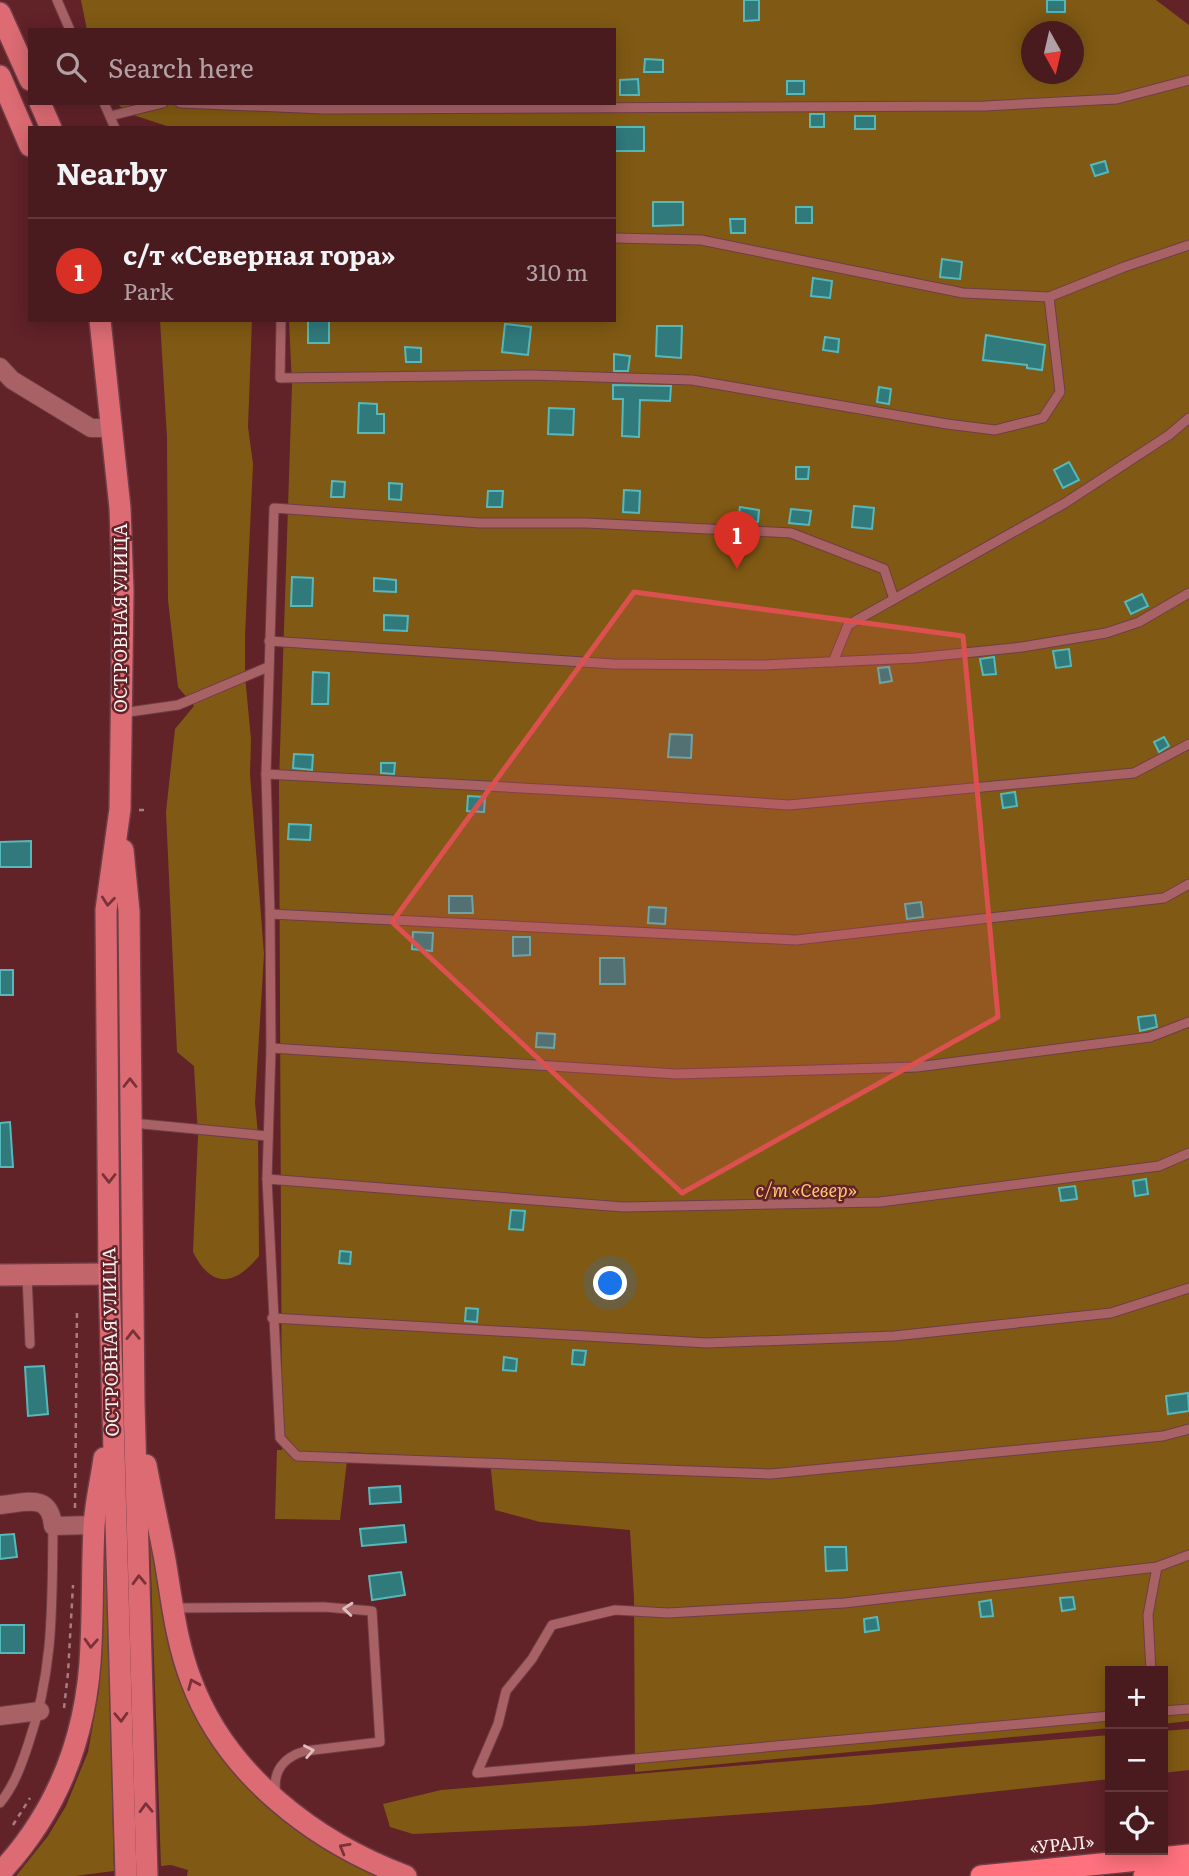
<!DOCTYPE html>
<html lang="en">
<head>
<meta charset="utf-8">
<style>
	:root { --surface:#491a1e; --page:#53272b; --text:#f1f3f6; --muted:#b1a1a4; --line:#61383c; --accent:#d93025 }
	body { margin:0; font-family:Literata,serif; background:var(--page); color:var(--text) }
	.controls { position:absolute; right:21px; bottom:21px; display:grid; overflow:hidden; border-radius:0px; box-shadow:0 4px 18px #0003 }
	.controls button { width:63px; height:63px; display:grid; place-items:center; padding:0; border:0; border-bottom:2px solid var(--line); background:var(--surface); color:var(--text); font:35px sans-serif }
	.compass { position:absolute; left:1021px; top:21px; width:63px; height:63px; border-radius:50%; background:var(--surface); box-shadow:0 4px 18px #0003; rotate:172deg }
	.you { position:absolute; left:611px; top:1284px; width:24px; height:24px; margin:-18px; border:5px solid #fff; border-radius:50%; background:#1a73e8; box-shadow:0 0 0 10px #1a73e833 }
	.badge { display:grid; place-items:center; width:46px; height:46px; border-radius:50%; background:var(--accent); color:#fff; font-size:23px; font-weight:700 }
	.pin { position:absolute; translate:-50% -58px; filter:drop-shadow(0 2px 4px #0008) }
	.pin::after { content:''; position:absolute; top:37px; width:24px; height:21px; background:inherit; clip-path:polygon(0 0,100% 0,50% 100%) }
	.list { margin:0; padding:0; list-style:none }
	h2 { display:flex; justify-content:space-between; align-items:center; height:91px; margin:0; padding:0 28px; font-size:30px }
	h2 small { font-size:23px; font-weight:400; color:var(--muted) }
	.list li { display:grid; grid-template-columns:46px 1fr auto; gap:21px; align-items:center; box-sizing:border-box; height:105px; padding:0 28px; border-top:2px solid var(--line) }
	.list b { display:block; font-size:26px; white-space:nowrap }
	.list p { margin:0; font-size:23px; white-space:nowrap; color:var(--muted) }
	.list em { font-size:23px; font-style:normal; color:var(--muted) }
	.icon { flex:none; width:38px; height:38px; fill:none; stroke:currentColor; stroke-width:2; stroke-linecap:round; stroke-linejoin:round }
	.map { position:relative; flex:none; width:1189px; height:1876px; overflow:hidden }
	.search { position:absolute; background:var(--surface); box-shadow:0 4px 18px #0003; left:28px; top:28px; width:588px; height:77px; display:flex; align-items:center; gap:18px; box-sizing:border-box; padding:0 24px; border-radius:0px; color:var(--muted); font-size:26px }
	.panel { position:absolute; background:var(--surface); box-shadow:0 4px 18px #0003; left:28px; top:126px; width:588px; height:196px; border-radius:0px }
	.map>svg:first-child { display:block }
	.green { fill:#805a14; fill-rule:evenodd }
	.building { fill:#317a7c; stroke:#55b8ba; stroke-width:2 }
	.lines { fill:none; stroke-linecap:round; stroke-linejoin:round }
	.lane-casing { stroke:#6f3d46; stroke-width:11 }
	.street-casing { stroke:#6f3d46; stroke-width:20 }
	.secondary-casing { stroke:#6f3d46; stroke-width:24 }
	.primary-casing { stroke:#6f3d46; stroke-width:24 }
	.highway-casing { stroke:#6f3d46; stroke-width:24 }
	.path { stroke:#a57e82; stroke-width:2.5; stroke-dasharray:5 5; stroke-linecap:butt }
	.lane { stroke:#a86265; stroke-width:9 }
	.street { stroke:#a86265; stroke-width:18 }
	.secondary { stroke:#c2666c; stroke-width:21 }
	.primary { stroke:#dc6b73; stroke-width:21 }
	.highway { stroke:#fe717d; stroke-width:21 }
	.oneway { stroke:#7a3137 }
	.oneway2 { stroke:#ddbfc0 }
	.marked { fill:#dd5050; fill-opacity:0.2; stroke:#dd5050; stroke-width:5; stroke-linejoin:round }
	.labels { text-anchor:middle; stroke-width:5; stroke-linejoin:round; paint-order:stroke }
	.street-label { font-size:18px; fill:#f9f1f1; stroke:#612228 }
	.park-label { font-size:18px; font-style:italic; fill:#fec773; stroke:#612228 }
</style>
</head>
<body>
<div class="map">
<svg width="1189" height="1876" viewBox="0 0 1189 1876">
	<rect width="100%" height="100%" fill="#612228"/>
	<g class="green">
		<path d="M81,0H1156L1189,25V1721L1163,1724V1671H1110V1728L635,1772L634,1598L630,1530L540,1522L495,1510L490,1460L348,1452L340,1520L275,1519L277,1450H282L279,781L292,385L289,320H614V128H173L127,113L117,103H614V30H87ZM1032,32H1074V74H1032Z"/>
		<path d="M160,320H252L248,427L253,464L245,636V676L251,739L250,774L264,954L255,1103L258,1134L259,1256C234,1287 211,1288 193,1252L198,1136L194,1066L177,1052L166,812L175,729L194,706L178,687L168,600L167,437Z"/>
		<path d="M148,1482L178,1671L305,1835L328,1850L381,1876H187L188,1870L171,1865L161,1866Z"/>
		<path d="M105,1513L114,1871L75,1876H16L48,1836L66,1806L88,1752L99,1690Z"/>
		<path d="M1189,1729V1770L1163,1773V1731Z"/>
		<path d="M1110,1735V1779L870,1805L584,1826L413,1834L390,1827L383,1804L441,1790Z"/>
	</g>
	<g class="building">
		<path d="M744,0H759V20L744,21Z"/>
		<rect x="1047" y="0" width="18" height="12"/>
		<path d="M645,59L663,60V72H644Z"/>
		<path d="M638,79L639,95H620V80Z"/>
		<rect x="787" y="81" width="17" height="13"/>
		<rect x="810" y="114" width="14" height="13"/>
		<rect x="855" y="116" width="20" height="13"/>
		<rect x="615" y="127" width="29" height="24"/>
		<path d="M1105,161L1108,172L1095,176L1091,165Z"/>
		<path d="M653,202H683V225L653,226Z"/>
		<rect x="796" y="207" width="16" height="16"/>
		<path d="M730,219H745V233H731Z"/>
		<path d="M942,259L962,262L960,279L940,277Z"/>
		<path d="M813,278L832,281L830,298L811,296Z"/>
		<rect x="308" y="320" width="21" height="23"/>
		<path d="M505,324L531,327L528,355L502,352Z"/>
		<path d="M657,326H682L681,358L656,356Z"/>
		<path d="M986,335L1045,345L1042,370L1027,368V365L983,360Z"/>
		<path d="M825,337L839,339L838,352L823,350Z"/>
		<path d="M405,347L421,348V362H406Z"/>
		<path d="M614,354L630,356L628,371H614Z"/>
		<path d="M613,385L671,386L670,401L640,400L639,437L622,436L623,399H613Z"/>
		<path d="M879,387L891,389L889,404L877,402Z"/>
		<path d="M359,403L377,404V414H384V433H358Z"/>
		<path d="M549,408L574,409L573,435L548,434Z"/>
		<path d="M1069,462L1079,480L1063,488L1054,470Z"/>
		<path d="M796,467H809L808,479H796Z"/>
		<path d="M332,481L345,482L344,497H331Z"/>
		<path d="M389,483L402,484L401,500L389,499Z"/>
		<path d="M624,490L640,491L639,513L623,512Z"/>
		<path d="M488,491H503L502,507H487Z"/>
		<path d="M854,506L874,508L872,529L852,527Z"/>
		<path d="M740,507L759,510L758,522L738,520Z"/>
		<path d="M791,509L811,511L809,525L789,523Z"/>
		<path d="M292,577L313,578L312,606H291Z"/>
		<path d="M374,578L396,580V592L374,591Z"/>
		<path d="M1142,594L1148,606L1131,614L1125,602Z"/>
		<path d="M384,615L408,616L407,631L384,630Z"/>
		<path d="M1069,649L1071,666L1056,668L1053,651Z"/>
		<path d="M994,657L996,674L983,675L980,659Z"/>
		<path d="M889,667L892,681L880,683L878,668Z"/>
		<path d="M313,672L329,673L328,704H312Z"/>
		<path d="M670,734L692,735L691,758L668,757Z"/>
		<path d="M1164,737L1169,746L1159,752L1154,742Z"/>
		<path d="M294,754L313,755L312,770L293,768Z"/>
		<path d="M381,763H395L394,774L381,773Z"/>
		<path d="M1015,792L1017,806L1003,808L1001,794Z"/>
		<path d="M468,796L485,797L484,812L467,811Z"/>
		<path d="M289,824L311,825L310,840L288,839Z"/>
		<path d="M31,841V867H0V842Z"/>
		<path d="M449,896H472L473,913H449Z"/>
		<path d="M921,902L923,917L907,919L905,904Z"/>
		<path d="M649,907L666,908L665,924L648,923Z"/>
		<path d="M413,932L433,933L432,951L412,949Z"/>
		<path d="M513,937H530V955L513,956Z"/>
		<path d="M600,958H624L625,984H600Z"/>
		<rect x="0" y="970" width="13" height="25"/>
		<path d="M1155,1015L1157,1027L1140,1031L1138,1017Z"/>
		<path d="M537,1033L555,1034L554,1048L536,1047Z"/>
		<path d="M10,1122L13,1167H0V1123Z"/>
		<path d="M1146,1179L1148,1194L1135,1196L1133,1181Z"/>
		<path d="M1075,1186L1077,1199L1061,1201L1059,1188Z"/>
		<path d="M511,1210L525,1211L523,1230L509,1229Z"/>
		<path d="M340,1251L351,1252L350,1264L339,1263Z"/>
		<path d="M466,1308L478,1309L477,1322L465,1321Z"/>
		<path d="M573,1350L586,1351L584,1365L572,1364Z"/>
		<path d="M504,1357L517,1359L516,1371L503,1370Z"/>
		<path d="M44,1366L48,1414L28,1416L25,1367Z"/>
		<path d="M1188,1393L1189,1411L1168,1414L1166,1396Z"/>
		<path d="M400,1486L401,1502L370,1504L369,1488Z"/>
		<path d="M404,1525L406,1542L362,1546L360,1529Z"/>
		<path d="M14,1534L17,1557L0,1559V1535Z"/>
		<path d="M825,1547H846L847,1570L826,1571Z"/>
		<path d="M401,1572L405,1595L372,1600L369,1576Z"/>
		<path d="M1073,1597L1075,1609L1062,1611L1060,1598Z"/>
		<path d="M991,1600L993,1616L981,1617L979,1602Z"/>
		<path d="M877,1617L879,1630L865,1632L864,1619Z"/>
		<rect x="0" y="1625" width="24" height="28"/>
	</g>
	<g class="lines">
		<defs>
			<g id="lane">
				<path d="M57,0L70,30"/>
				<path d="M104,103L115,128"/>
				<path d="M180,103L325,109L985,106L1117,99L1189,80"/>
				<path d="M110,116L163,103"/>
				<path d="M614,238L701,240L963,293L1049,297L1124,267L1189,245"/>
				<path d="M281,320L280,378L531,375L692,380L947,424L995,430L1043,418L1060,392L1049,297"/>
				<path d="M894,599L884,569L791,533L586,523H480L274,508L266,774L270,914L271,1048L267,1179L280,1438L297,1456L771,1474L1163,1436L1189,1429"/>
				<path d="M269,641L613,664L763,665L915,658L1022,647L1106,633L1139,622L1189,593"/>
				<path d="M833,662L848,625L1065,503L1169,435L1189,418"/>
				<path d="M122,713L178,705L268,667"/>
				<path d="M266,774L613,793L789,805L1134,773L1189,744"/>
				<path d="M270,914L796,940L1164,898L1189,884"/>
				<path d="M271,1048L677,1074L917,1067L1150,1037L1189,1022"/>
				<path d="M132,1123L268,1136"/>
				<path d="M267,1179L623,1207L880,1202L1159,1166L1189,1153"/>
				<path d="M27,1276L30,1344"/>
				<path d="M272,1318L707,1343L894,1336L1111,1313L1189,1288"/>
				<path d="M173,1608L324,1607L372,1611L380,1742L305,1751C284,1757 272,1771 276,1794"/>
				<path d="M1151,1671L1148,1615L1157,1567"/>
				<path d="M1163,1711L1189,1709"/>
				<path d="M1110,1716L477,1773L498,1724L506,1691L532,1659L552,1625L615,1610L668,1613L844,1603L1157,1567L1189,1555"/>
				<path d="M0,1803C14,1786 21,1766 28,1745C54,1670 52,1605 53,1526"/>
			</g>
			<g id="street">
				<path d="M0,367L12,380L91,428H113"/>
				<path d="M0,1505C26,1503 50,1492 53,1526L94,1525"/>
				<path d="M0,1716L40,1711"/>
			</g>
			<path id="secondary" d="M0,1275L109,1274"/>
			<g id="primary">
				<path d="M0,13L30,80"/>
				<path d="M0,76L30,146"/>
				<path d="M40,103L51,128"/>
				<path d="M100,320L120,508L123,591L120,809L106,910L109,1274L126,1876"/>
				<path d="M123,850L129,911L134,1403L147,1876"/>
				<path d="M146,1465C152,1497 159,1528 165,1560C172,1601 176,1641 191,1680C226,1775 315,1842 406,1876"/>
				<path d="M0,1873C60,1809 88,1731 91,1645C93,1606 92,1566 94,1527C95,1504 101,1481 104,1458"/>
			</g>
			<g id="highway">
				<path d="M981,1876L1189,1855"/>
				<path d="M1144,1876L1189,1871"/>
			</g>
		</defs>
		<use href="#lane" class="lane-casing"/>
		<use href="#street" class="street-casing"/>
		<use href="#secondary" class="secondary-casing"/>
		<use href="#primary" class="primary-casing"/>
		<use href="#highway" class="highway-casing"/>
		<g class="path">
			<path d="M139,810H149"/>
			<path d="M75,1508L77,1311"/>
			<path d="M64,1708L68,1673L73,1585"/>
			<path d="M13,1825L30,1798"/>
		</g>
		<use href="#lane" class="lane"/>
		<use href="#street" class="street"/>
		<use href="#secondary" class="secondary"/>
		<use href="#primary" class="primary"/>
		<use href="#highway" class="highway"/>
	</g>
	<defs><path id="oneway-chevron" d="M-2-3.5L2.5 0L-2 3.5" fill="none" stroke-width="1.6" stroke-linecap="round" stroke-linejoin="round" transform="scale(1.75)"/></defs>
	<g class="oneway">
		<use href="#oneway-chevron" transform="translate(108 901) rotate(96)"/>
		<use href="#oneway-chevron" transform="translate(130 1083) rotate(-90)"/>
		<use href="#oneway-chevron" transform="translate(109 1178) rotate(90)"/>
		<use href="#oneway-chevron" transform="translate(133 1335) rotate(-91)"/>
		<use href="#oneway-chevron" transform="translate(139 1580) rotate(-92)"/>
		<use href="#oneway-chevron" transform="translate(91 1643) rotate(93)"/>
		<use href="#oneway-chevron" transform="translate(193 1684) rotate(-113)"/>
		<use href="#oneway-chevron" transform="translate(121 1717) rotate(88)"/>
		<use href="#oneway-chevron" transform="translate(146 1808) rotate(-92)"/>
		<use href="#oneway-chevron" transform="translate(344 1848) rotate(-150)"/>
	</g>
	<g class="oneway2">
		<use href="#oneway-chevron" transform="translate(348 1609) rotate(-175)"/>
		<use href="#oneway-chevron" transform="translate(309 1751) rotate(-11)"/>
	</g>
	<path class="marked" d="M634,592L963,636L998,1017L682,1193L392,922Z"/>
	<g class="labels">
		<g class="street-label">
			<text transform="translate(121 618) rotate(-90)" y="6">ОСТРОВНАЯ УЛИЦА</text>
			<text transform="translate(111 1342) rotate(-91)" y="6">ОСТРОВНАЯ УЛИЦА</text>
			<text transform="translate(1062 1845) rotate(-6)" y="6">«УРАЛ»</text>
		</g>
		<g class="park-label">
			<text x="806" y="1197">с/т «Север»</text>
		</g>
	</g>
</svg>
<div class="controls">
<button>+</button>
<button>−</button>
<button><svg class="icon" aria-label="locate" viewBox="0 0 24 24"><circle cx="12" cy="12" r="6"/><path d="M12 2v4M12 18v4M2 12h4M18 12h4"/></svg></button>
</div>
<svg class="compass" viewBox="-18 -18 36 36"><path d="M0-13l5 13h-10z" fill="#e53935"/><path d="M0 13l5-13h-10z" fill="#b1a1a4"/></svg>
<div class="you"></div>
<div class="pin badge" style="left:737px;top:569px">1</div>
<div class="search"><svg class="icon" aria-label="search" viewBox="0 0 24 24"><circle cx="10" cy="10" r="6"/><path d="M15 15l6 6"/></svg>Search here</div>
<section class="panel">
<h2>Nearby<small></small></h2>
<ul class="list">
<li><span class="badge">1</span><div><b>с/т «Северная гора»</b><p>Park</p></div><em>310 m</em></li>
</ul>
</section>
</div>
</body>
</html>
